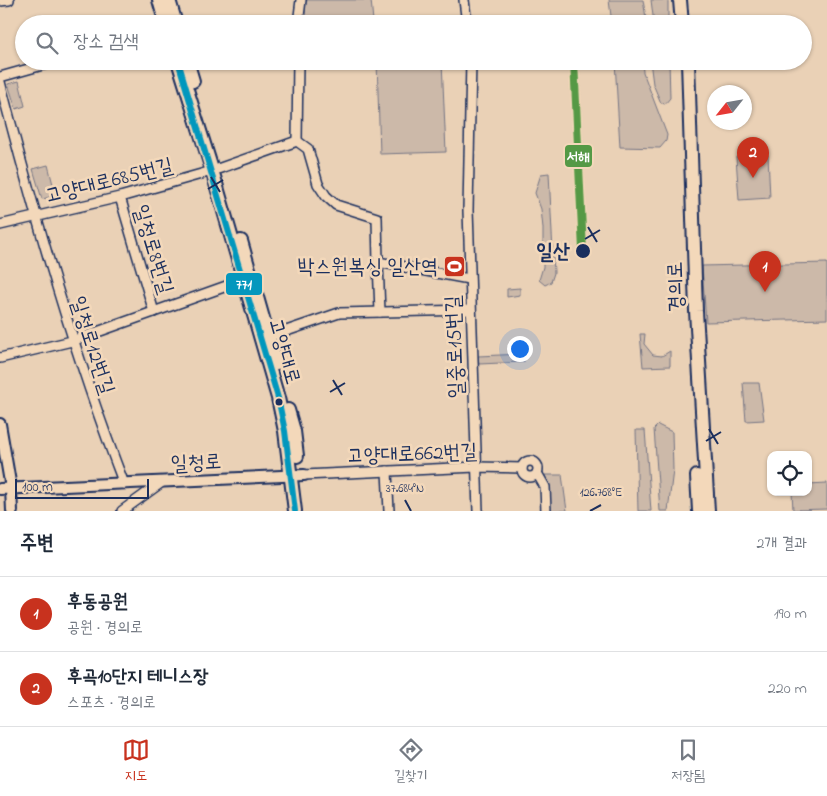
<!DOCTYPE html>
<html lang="ko">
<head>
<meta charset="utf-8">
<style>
	:root { --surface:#fff; --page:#f6f6f7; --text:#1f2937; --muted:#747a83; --line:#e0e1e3; --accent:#c8321e }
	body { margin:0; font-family:"Indie Flower","Poor Story",sans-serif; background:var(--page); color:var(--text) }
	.controls { position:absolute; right:15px; bottom:15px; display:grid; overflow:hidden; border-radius:10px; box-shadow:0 1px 4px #0004 }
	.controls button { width:45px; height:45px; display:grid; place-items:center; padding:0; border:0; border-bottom:1px solid var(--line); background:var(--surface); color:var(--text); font:25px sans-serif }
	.compass { position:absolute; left:707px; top:85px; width:45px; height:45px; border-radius:50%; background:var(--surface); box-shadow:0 1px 4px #0004; rotate:239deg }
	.scale { position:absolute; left:15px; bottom:12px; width:134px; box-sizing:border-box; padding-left:5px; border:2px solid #1b2f5e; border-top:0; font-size:14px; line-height:18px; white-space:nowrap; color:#1b2f5e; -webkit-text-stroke:4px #f3d8ba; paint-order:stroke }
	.you { position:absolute; left:519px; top:348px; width:18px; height:18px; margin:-12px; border:4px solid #fff; border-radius:50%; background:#1a73e8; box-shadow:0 0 0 8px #1a73e833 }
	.badge { display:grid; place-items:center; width:32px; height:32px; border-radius:50%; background:var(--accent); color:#fff; font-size:16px; font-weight:700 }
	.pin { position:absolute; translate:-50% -41px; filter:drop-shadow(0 1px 2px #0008) }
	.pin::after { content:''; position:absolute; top:26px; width:18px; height:15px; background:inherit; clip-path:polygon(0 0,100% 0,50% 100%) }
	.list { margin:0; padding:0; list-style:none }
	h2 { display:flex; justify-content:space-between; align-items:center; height:65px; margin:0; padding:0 20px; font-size:21px }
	h2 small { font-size:16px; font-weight:400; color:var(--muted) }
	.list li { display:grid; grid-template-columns:32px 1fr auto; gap:15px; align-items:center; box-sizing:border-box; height:75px; padding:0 20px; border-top:1px solid var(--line) }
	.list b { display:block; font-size:19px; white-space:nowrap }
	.list p { margin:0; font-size:16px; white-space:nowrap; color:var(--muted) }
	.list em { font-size:16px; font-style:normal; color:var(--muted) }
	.icon { flex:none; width:28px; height:28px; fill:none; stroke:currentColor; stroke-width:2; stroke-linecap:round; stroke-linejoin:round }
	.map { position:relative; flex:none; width:827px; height:511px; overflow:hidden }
	.search { position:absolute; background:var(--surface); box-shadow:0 1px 4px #0004; left:15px; right:15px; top:15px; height:55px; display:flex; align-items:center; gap:12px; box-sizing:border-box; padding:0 18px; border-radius:28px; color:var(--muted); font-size:19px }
	.sheet { height:215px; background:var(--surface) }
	nav { display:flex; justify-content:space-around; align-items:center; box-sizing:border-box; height:70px; border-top:1px solid var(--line); background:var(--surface); font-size:14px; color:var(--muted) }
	nav a { display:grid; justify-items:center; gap:2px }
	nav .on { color:var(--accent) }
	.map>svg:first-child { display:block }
	.green { fill:#ccb9a9; stroke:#747484 }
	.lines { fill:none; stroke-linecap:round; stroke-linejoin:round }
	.minor-casing { stroke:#1b2f5e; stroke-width:12 }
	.tertiary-casing { stroke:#1b2f5e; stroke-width:14 }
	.primary-casing { stroke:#1b2f5e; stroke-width:16 }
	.minor { stroke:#f3d8ba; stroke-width:9 }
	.tertiary { stroke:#f3d8ba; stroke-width:10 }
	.primary { stroke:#f3d8ba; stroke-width:12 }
	.bus-1-casing { stroke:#f3d8ba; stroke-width:10 }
	.bus-1 { stroke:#0497bd; stroke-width:6 }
	.rail-1-casing { stroke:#f3d8ba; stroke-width:11 }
	.rail-1 { stroke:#549945; stroke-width:8 }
	.ticks { fill:none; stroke:#1b2f5e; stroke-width:2 }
	.stop-dot { fill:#1b2f5e; stroke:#f3d8ba; stroke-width:2 }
	.labels { text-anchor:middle; stroke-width:5; stroke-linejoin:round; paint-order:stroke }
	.street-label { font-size:21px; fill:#1b2f5e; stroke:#f3d8ba }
	.stop-label { font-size:21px; font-weight:bold; fill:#1b2f5e; stroke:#f3d8ba; text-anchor:end }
	.poi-label { font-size:21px; fill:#1b2f5e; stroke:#f3d8ba; text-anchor:end }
	.ticks-label { font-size:12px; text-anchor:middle; fill:#1b2f5e; stroke:#f3d8ba; stroke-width:5; stroke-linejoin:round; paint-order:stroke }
	.line-badge { stroke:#f3d8ba; stroke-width:2 }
	.badge-label { font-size:14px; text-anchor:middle; font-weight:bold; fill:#fff }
</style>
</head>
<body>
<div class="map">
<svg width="827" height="511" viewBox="0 0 827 511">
	<rect width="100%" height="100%" fill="#ead1b6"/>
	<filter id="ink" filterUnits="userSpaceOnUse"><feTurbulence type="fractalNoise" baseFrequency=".02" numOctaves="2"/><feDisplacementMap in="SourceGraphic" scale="10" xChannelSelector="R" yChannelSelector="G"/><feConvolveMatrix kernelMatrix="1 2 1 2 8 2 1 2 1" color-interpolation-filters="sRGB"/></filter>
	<g filter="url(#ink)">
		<g class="green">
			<path d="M307,0H371L373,21L347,24H305V7Z"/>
			<path d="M609,0H643L647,24H612Z"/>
			<path d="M651,0H668V24H654Z"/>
			<path d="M441,18V24H375V20Z"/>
			<path d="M377,61H442L446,152L380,154Z"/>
			<path d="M615,61H642L643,72L667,135L666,141L660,148L620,147Z"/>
			<path d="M650,61H669L670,98L665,104L661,103L653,84Z"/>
			<path d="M19,81L25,106L16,109L8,84Z"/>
			<path d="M768,155L770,198L739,200L736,157Z"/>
			<path d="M48,165L56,196L42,199L33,169Z"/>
			<path d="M549,173L554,273L551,282L545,285L539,280L543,267V228L541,209L535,193L541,174Z"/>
			<path d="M827,263V319L706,322L702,266Z"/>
			<path d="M520,288V295L507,297V289Z"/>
			<path d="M640,334H645L644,344L653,355L662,356L670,351V366L643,367Z"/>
			<path d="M523,354L524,362L479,364L478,356Z"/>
			<path d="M743,383H759L764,420L746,421Z"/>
			<path d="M658,425L672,432L673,470L668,511H660L654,429Z"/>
			<path d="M636,430H645L651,511H638Z"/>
			<path d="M545,475H562L567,511H548Z"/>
			<path d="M827,483V509L793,510L792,492H808V484Z"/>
		</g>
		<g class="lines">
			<defs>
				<g id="minor">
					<path d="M464,0L467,24"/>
					<path d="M0,1L9,0"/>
					<path d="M298,24L301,0"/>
					<path d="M471,61L468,210L478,511"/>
					<path d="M0,77L57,61"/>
					<path d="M0,82C36,220 73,351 124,484"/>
					<path d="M297,141L308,149L318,184L326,196L336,205L377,218L378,262"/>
					<path d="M297,141L298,61"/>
					<path d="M120,197L154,312"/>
					<path d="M0,225L120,197L212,171L297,141"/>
					<path d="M380,312L378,262L469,279"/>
					<path d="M263,339L339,313L471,310"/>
					<path d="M0,358L72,341L249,278"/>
					<circle cx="530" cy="469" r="8"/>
					<path d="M387,471L389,511"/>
					<path d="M537,473L545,487L546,511"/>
					<path d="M304,475L476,467L522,468"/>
					<path d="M122,511L162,482"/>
				</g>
				<g id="tertiary">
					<path d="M0,424L11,488L12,511"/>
					<path d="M0,489L304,475"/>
				</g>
				<g id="primary">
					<path d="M159,0L166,24"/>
					<path d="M169,0L176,24"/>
					<path d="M680,0L682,24"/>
					<path d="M178,61L210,163L278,398L285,431L295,511"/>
					<path d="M187,61L193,81"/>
					<path d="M688,61L696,311L708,511"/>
					<path d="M241,241L276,364"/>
					<path d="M288,410L294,431L297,456"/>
					<path d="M697,476L699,511"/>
				</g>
			</defs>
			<use href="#minor" class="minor-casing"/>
			<use href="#tertiary" class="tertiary-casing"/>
			<use href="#primary" class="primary-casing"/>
			<use href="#minor" class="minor"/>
			<use href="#tertiary" class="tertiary"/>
			<use href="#primary" class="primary"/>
			<defs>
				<path id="bus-1" d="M178,61L278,398L285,431L295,511"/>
			</defs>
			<use href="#bus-1" class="bus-1-casing"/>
			<use href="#bus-1" class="bus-1"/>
			<defs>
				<path id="rail-1" d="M574,61L583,251"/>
			</defs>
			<use href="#rail-1" class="rail-1-casing"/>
			<use href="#rail-1" class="rail-1"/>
		</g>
	</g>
	<path class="ticks" d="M211,177L220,192M208,189L223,180M588,227L597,242M585,239L600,230M333,380L342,395M330,392L345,383M709,429L718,444M706,441L721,432M405,500L411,511M590,511L601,505"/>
	<defs>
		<symbol id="stadium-square" viewBox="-11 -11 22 22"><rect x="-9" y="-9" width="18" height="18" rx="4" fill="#c8321e" stroke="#f3d8ba"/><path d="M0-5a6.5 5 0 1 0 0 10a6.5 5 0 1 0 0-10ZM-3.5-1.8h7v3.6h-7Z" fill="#fff"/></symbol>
	</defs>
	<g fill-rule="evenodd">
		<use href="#stadium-square" x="442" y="254" width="25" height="25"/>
	</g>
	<g class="stop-dot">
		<circle cx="583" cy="251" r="8"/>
		<circle cx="279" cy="402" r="4.5"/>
	</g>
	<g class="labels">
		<g class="street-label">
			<text transform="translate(109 180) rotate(-14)" y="7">고양대로685번길</text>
			<text transform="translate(154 249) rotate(73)" y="7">일청로8번길</text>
			<text transform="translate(675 287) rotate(-92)" y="7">경의로</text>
			<text transform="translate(93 345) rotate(72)" y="7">일청로12번길</text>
			<text transform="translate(454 347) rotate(-92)" y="7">일중로15번길</text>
			<text transform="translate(285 351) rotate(74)" y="7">고양대로</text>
			<text transform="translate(412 453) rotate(-2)" y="7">고양대로662번길</text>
			<text transform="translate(196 462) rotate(-3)" y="7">일청로</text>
		</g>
		<g class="stop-label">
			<text x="570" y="258">일산</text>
		</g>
		<g class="poi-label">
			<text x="438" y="273">박스원복싱 일산역</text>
		</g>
	</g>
	<g class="ticks-label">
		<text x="405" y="492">37.684°N</text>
		<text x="601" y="496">126.768°E</text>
	</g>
	<g class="line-badge">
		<rect x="564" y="144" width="29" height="24" rx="5" fill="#549945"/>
		<rect x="225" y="272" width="38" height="24" rx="5" fill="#0497bd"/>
	</g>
	<g class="badge-label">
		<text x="578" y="161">서해</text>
		<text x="244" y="289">771</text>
	</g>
</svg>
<div class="controls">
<button><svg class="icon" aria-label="locate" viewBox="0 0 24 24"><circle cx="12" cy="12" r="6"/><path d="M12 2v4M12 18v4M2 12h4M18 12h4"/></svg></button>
</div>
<svg class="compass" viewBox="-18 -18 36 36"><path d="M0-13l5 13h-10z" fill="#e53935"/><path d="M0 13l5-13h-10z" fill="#747a83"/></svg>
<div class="scale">100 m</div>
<div class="you"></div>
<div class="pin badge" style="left:765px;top:292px">1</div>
<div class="pin badge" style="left:753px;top:178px">2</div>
<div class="search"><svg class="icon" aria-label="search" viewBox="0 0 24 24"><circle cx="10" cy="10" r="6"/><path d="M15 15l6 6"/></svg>장소 검색</div>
</div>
<section class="sheet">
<h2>주변<small>2개 결과</small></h2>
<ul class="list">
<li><span class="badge">1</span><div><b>후동공원</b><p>공원 · 경의로</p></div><em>190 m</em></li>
<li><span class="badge">2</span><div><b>후곡10단지 테니스장</b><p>스포츠 · 경의로</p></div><em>220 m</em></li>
</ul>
</section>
<nav>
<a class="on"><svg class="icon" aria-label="map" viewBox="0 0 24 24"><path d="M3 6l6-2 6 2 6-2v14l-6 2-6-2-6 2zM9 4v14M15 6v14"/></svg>지도</a>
<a><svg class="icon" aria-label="directions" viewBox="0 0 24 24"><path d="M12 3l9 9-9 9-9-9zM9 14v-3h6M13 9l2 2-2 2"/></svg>길찾기</a>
<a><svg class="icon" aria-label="saved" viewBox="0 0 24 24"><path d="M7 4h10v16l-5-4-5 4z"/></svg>저장됨</a>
</nav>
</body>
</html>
